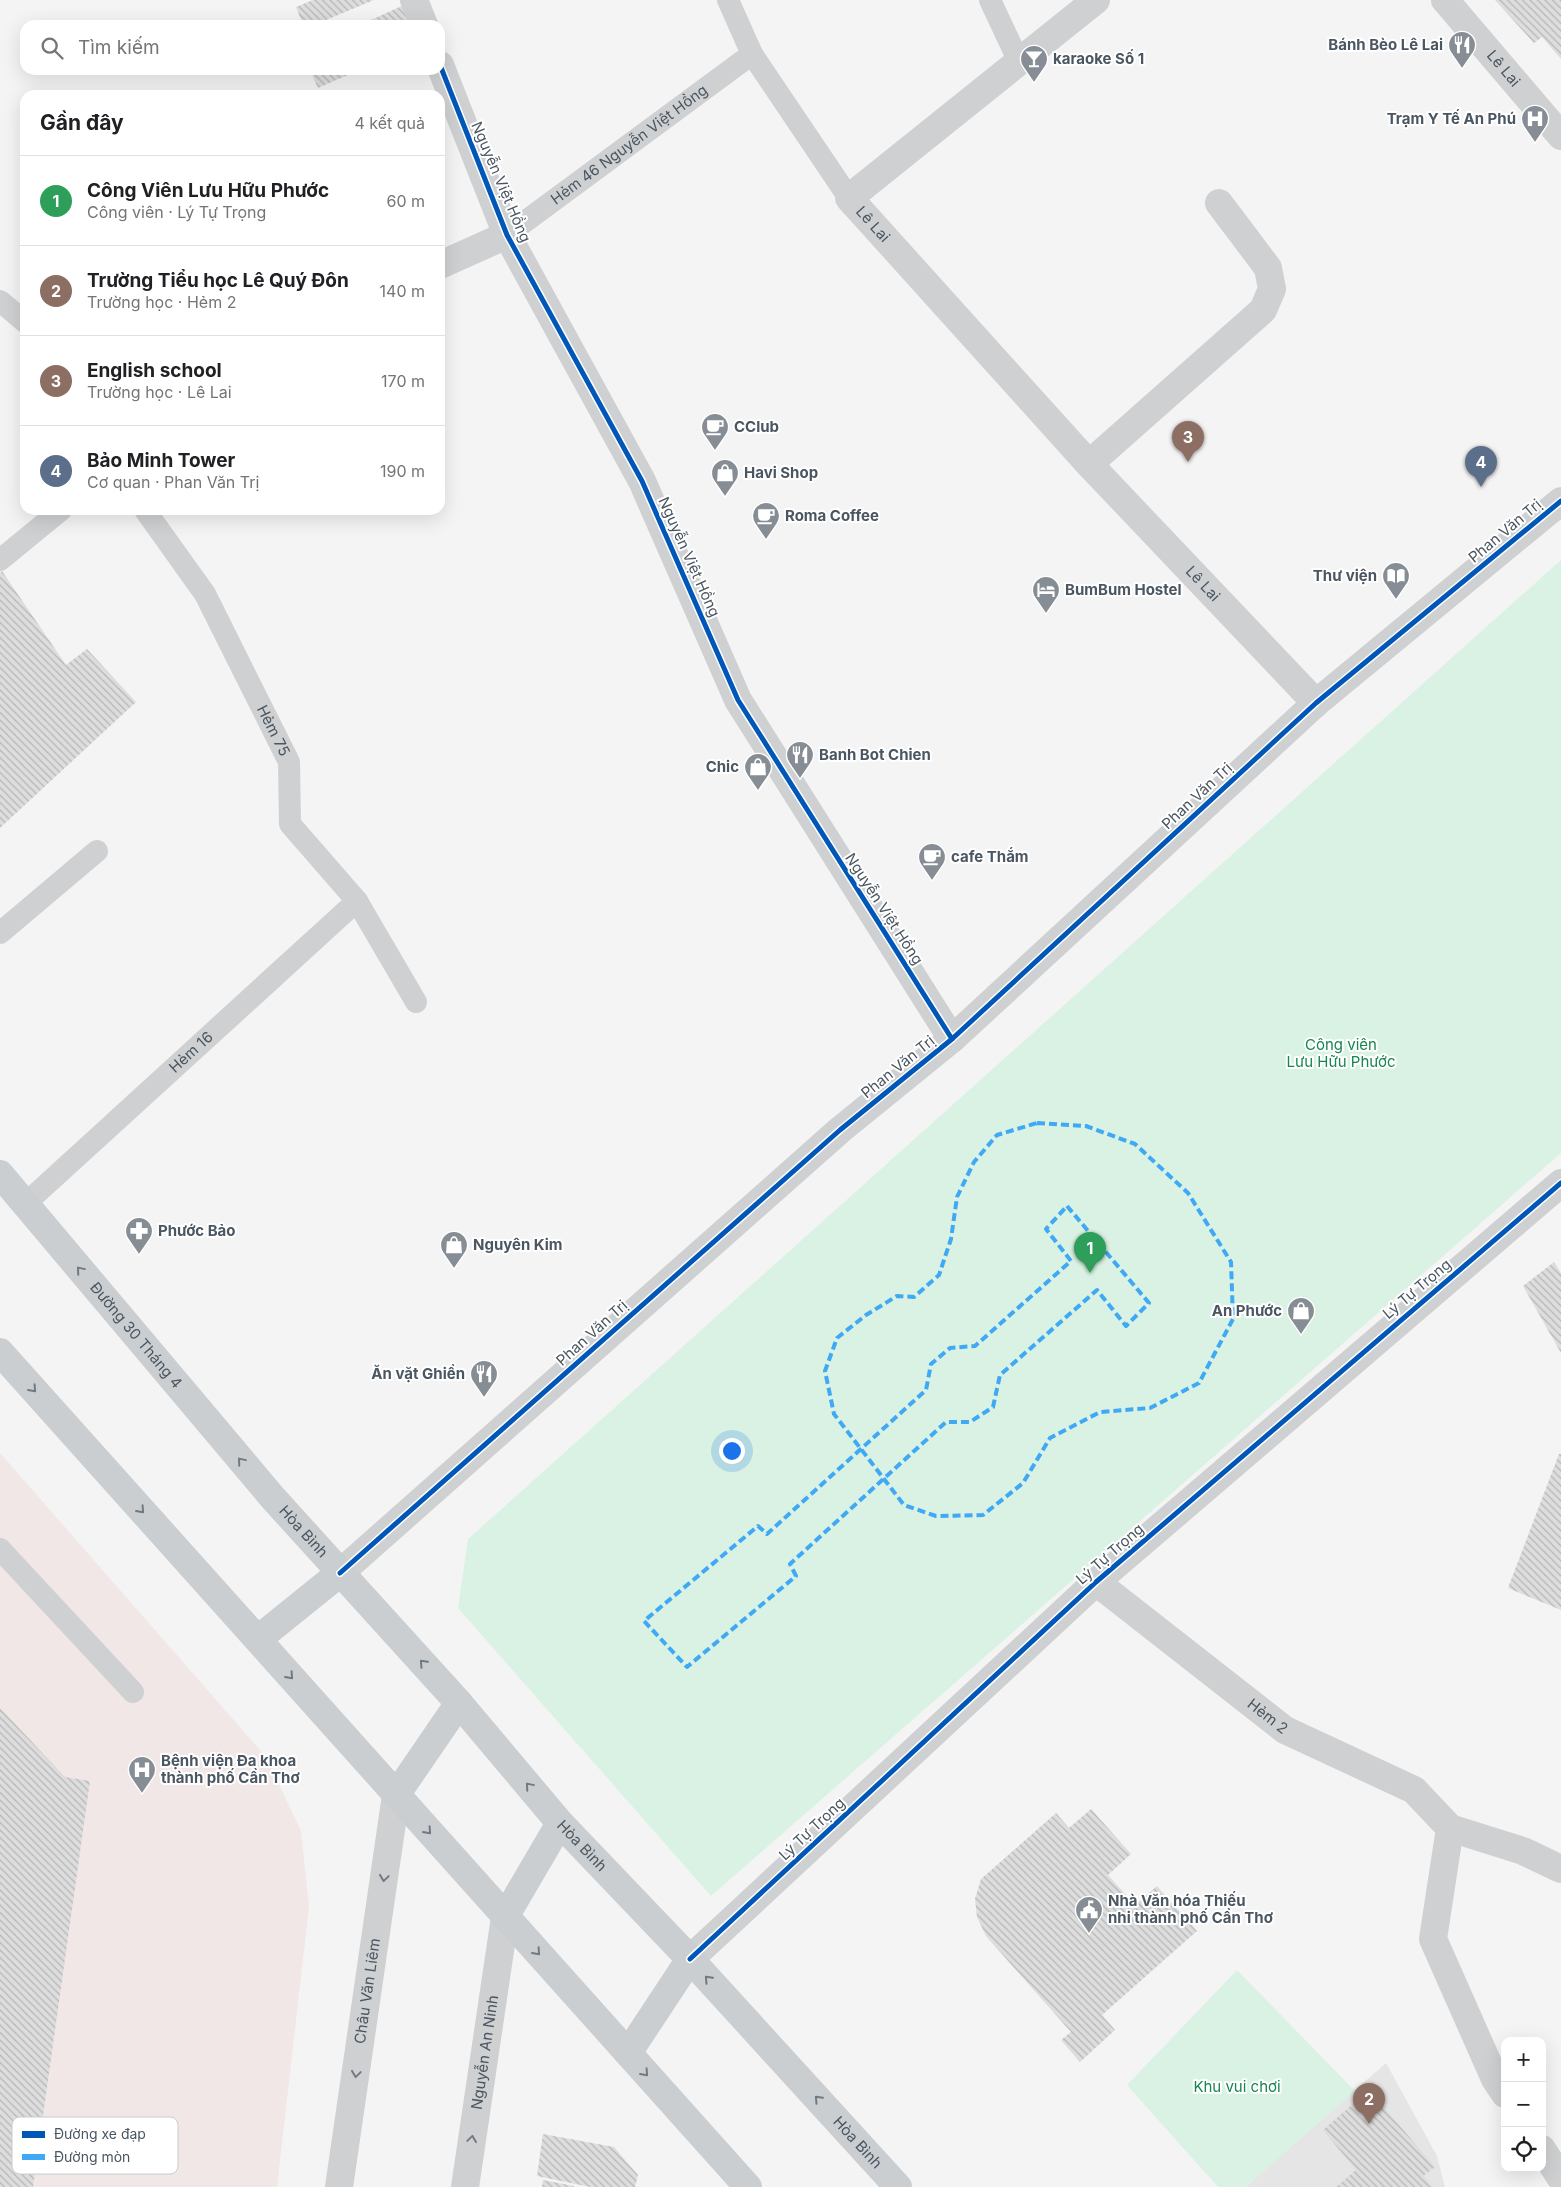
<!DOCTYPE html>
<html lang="vi">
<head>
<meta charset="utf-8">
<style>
	:root { --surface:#fff; --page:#f6f6f6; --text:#202124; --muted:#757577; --line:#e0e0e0; --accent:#868d94 }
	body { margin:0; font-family:Inter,sans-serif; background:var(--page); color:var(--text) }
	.controls { position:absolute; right:15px; bottom:15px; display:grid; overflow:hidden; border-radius:10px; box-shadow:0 5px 20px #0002 }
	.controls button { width:45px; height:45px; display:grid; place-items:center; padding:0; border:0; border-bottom:1px solid var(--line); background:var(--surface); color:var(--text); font:25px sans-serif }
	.you { position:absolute; left:731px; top:1450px; width:18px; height:18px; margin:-12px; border:4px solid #fff; border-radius:50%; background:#1a73e8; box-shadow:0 0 0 8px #1a73e833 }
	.badge { display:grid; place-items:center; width:32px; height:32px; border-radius:50%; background:var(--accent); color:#fff; font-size:16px; font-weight:700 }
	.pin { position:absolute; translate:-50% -41px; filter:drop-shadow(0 1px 2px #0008) }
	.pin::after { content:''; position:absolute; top:26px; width:18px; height:15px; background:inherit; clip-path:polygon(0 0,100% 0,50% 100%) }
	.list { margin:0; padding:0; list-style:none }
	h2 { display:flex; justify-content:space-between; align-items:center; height:65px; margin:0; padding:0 20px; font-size:21px }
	h2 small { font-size:16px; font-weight:400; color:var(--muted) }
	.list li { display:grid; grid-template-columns:32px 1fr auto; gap:15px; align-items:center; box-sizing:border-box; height:90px; padding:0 20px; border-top:1px solid var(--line) }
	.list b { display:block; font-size:19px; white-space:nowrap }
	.list p { margin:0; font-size:16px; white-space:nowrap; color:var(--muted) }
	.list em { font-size:16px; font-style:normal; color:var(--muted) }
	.icon { flex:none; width:28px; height:28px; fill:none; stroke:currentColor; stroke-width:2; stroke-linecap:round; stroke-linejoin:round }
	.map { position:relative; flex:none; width:1561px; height:2187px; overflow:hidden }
	.search { position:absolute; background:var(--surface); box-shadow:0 5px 20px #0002; left:20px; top:20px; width:425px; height:55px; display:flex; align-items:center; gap:12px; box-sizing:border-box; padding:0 18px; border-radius:15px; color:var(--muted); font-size:19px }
	.panel { position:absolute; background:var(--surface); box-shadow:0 5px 20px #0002; left:20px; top:90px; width:425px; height:425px; border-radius:15px }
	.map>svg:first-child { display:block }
	.education { fill:#e6e5e6 }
	.medical { fill:#f1e7e6 }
	.green { fill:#d9f2e3 }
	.building { fill:url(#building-back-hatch) }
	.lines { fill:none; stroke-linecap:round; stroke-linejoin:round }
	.service { stroke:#ced0d2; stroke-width:22 }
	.minor { stroke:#ced0d2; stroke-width:28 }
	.tertiary { stroke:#ced0d2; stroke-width:28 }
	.primary { stroke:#caced1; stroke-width:28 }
	.quiet { stroke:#3fa9f5; stroke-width:4; stroke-dasharray:8 4; stroke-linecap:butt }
	.cycleway-casing { stroke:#fff; stroke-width:8 }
	.cycleway { stroke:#0057b8; stroke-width:5 }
	.oneway { stroke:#707a83 }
	.oneway2 { stroke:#727b83 }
	.labels { text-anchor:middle; stroke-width:4; stroke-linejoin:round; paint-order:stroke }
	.poi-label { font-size:15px; font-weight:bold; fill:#4a5661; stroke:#fff; text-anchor:start }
	.street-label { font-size:15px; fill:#4a5661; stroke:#fff }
	.park-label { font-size:15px; fill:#17864f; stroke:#fff }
	.key { fill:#fff; stroke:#c9ccd0; stroke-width:1 }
	.key-label { font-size:14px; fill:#4a5661 }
</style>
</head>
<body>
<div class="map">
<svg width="1561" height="2187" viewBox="0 0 1561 2187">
	<defs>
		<pattern id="building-back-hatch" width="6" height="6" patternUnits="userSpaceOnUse" patternTransform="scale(1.25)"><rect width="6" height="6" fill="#ddddde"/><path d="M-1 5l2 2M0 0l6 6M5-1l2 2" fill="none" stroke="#b5b6b7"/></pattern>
	</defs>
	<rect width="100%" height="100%" fill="#f4f4f4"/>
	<path class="education" d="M1386,2063L1437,2156L1445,2187H1245Z"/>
	<path class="medical" d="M0,1453L266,1757L301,1831L309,1907L277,2187H0Z"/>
	<g class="green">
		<path d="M1561,560V1153L711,1896L458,1608L468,1539Z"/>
		<path d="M1237,1970L1355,2091L1245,2187H1218L1127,2085Z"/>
	</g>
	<g class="building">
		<path d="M313,0H374L314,25H303L296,7Z"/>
		<path d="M1495,0H1561V59L1542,37L1534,43Z"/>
		<path d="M404,5L408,25H360Z"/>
		<path d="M310,70H359L318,88Z"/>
		<path d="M2,571L66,665L87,649L136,702L0,828V573Z"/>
		<path d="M1554,1262L1561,1273V1353L1523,1286Z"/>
		<path d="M1559,1454H1561V1610L1508,1588Z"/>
		<path d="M0,1708L65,1777L90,1781L33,2187H0Z"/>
		<path d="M1091,1809L1131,1854L1108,1875L1135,1905L1157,1886L1197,1931L1102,2015L1115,2030L1080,2062L1061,2040L1071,2032L986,1936L977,1917L975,1899L981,1879L1056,1813L1069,1828Z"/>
		<path d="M1369,2090L1435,2167L1423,2176L1433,2187H1336L1356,2170L1323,2130Z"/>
		<path d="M543,2134L614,2147L638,2175L635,2187H590L537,2176Z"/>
		<path d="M543,2180L574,2186V2187H542Z"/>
	</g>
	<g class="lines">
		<g class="service">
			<path d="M728,0L752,54L849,198"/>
			<path d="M990,0L1019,62"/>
			<path id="s1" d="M507,235L752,54"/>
			<path d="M0,301L25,322"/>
			<path id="s2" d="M145,510L205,594L289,762L290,824L357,901L416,1002"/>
			<path d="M0,560L61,510"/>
			<path d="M0,933L97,851"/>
			<path id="s3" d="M25,1204L357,901"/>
			<path d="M0,1549L133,1692"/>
		</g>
		<g class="minor">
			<path id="s4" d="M1096,0L849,198L1089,464L1316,703"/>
			<path id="s5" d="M1445,0L1561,136"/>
			<path d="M440,265L507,235"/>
			<path d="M1089,464L1263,310L1272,289L1268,268L1219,203"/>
			<path id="s6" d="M1096,1582L1285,1730L1414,1790L1450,1828L1523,1851L1561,1869"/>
			<path d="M1450,1828L1433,1939L1495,2079L1505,2094"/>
			<path d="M1542,2149L1560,2177"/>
		</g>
		<g class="tertiary">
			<path d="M414,0L424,25"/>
			<path d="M440,65L507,235L642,481L738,700L952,1039"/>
			<path d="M340,1573L840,1130L952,1039L1316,703L1561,501"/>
			<path d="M690,1959L1096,1582L1561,1183"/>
			<path id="s7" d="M339,2187L396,1795"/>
			<path id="s8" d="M465,2187L505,1917"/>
		</g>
		<g class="primary">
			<path id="s9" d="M0,1174L273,1498L459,1703L560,1823L690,1959L898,2187"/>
			<path d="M0,1352L748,2187"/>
			<path d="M258,1639L340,1573"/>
			<path d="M396,1795L459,1703"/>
			<path d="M505,1917L560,1823"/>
			<path d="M628,2053L690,1959"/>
		</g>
		<g class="quiet">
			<path d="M1037,1123L1086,1126L1135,1144L1188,1193L1231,1262L1233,1319L1199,1383L1150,1408L1100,1412L1050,1438L1023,1483L983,1515L936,1516L904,1505L834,1414L825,1371L837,1338L866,1315L897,1296L914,1297L939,1275L951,1239L957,1197L974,1162L997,1135Z"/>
			<path d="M1067,1206L1149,1303L1126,1326L1097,1290L1000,1375L993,1407L970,1422H946L790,1564L796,1576L687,1667L644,1621L758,1526L767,1534L926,1390L931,1364L950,1348L975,1346L1071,1261L1046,1229Z"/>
		</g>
		<defs>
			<g id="cycleway">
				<path d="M440,65L507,235L642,481L738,700L952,1039"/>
				<path d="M340,1573L840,1130L952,1039L1316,703L1561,501"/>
				<path d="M690,1959L1096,1582L1561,1183"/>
			</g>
		</defs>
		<use href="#cycleway" class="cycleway-casing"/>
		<use href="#cycleway" class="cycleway"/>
	</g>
	<defs><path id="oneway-chevron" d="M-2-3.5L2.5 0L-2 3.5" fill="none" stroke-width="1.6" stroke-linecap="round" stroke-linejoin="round" transform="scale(1.25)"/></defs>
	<g class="oneway">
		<use href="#oneway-chevron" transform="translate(80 1270) rotate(-130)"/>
		<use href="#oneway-chevron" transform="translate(33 1389) rotate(48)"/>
		<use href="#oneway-chevron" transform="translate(241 1461) rotate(-130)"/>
		<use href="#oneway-chevron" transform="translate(141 1510) rotate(48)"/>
		<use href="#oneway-chevron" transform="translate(423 1663) rotate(-133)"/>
		<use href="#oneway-chevron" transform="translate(290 1676) rotate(48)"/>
		<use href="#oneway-chevron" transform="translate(529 1786) rotate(-130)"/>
		<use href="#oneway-chevron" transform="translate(428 1831) rotate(48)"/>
		<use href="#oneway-chevron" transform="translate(537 1952) rotate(48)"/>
		<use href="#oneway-chevron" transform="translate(708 1979) rotate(-133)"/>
		<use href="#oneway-chevron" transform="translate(645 2073) rotate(48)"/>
		<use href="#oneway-chevron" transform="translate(818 2099) rotate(-133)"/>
	</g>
	<g class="oneway2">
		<use href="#oneway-chevron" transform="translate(384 1878) rotate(98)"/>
		<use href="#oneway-chevron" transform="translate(356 2074) rotate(98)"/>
		<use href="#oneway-chevron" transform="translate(472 2139) rotate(-82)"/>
	</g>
	<defs>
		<symbol id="restaurant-pin" viewBox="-11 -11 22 30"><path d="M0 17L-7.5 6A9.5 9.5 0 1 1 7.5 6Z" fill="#868d94" stroke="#fff"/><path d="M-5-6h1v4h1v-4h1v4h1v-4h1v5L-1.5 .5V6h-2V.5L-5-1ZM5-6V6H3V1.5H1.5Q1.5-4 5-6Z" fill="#fff"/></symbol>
		<symbol id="bar-pin" viewBox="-11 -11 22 30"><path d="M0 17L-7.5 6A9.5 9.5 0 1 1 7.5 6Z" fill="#868d94" stroke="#fff"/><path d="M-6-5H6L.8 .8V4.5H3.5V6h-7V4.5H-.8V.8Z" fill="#fff"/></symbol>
		<symbol id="hospital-pin" viewBox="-11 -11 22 30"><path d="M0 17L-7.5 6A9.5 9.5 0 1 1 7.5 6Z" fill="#868d94" stroke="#fff"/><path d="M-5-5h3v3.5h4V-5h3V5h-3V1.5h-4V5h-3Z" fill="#fff"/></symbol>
		<symbol id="cafe-pin" viewBox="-11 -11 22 30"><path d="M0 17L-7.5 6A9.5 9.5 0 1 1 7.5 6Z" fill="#868d94" stroke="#fff"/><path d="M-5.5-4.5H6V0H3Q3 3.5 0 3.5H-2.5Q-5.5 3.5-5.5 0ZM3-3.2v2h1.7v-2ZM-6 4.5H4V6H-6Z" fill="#fff"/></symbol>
		<symbol id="shop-pin" viewBox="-11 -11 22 30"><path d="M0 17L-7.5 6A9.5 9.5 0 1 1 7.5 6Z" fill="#868d94" stroke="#fff"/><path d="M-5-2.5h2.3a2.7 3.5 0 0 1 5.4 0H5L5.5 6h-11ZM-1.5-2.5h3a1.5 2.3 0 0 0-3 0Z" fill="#fff"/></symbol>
		<symbol id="library-pin" viewBox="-11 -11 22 30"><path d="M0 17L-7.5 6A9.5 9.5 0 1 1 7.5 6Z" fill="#868d94" stroke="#fff"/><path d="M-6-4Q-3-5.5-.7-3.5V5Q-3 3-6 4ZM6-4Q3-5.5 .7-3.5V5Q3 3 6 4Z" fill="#fff"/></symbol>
		<symbol id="hotel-pin" viewBox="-11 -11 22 30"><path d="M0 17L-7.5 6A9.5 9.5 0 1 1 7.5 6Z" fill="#868d94" stroke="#fff"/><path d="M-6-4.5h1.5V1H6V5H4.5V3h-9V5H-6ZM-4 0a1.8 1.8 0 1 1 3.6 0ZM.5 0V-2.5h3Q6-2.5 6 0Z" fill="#fff"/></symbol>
		<symbol id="pharmacy-pin" viewBox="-11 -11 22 30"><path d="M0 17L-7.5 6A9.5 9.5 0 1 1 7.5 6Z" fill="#868d94" stroke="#fff"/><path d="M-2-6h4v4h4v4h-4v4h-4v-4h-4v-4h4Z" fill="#fff"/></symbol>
		<symbol id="civic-pin" viewBox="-11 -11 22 30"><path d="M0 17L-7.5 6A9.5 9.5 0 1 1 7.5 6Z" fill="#868d94" stroke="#fff"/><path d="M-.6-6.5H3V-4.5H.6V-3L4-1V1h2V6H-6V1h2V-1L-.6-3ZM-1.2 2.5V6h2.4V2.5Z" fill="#fff"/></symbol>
	</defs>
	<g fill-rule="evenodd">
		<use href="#restaurant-pin" x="1446" y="29" width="32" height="43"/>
		<use href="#bar-pin" x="1018" y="43" width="32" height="43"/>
		<use href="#hospital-pin" x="1519" y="103" width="32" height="43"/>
		<use href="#cafe-pin" x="699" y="411" width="32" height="43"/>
		<use href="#shop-pin" x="709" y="457" width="32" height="43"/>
		<use href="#cafe-pin" x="750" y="500" width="32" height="43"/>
		<use href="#library-pin" x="1380" y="560" width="32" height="43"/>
		<use href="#hotel-pin" x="1030" y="574" width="32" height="43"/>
		<use href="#restaurant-pin" x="784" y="739" width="32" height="43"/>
		<use href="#shop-pin" x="742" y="751" width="32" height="43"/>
		<use href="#cafe-pin" x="916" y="841" width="32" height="43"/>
		<use href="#pharmacy-pin" x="123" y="1215" width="32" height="43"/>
		<use href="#shop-pin" x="438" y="1229" width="32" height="43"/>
		<use href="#shop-pin" x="1285" y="1295" width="32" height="43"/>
		<use href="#restaurant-pin" x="468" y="1358" width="32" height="43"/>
		<use href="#hospital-pin" x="126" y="1754" width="32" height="43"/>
		<use href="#civic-pin" x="1073" y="1894" width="32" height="43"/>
	</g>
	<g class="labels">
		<g class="poi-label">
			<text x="1443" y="50" text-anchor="end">Bánh Bèo Lê Lai</text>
			<text x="1053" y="64">karaoke Số 1</text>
			<text x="1516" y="124" text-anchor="end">Trạm Y Tế An Phú</text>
			<text x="734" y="432">CClub</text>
			<text x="744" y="478">Havi Shop</text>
			<text x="785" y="521">Roma Coffee</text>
			<text x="1377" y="581" text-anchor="end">Thư viện</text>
			<text x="1065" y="595">BumBum Hostel</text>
			<text x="819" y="760">Banh Bot Chien</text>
			<text x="739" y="772" text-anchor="end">Chic</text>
			<text x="951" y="862">cafe Thắm</text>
			<text x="158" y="1236">Phước Bảo</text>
			<text x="473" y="1250">Nguyên Kim</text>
			<text x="1282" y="1316" text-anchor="end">An Phước</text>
			<text x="465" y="1379" text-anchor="end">Ăn vặt Ghiền</text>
			<text x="161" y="1766">Bệnh viện Đa khoa<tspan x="161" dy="17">thành phố Cần Thơ</tspan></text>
			<text x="1108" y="1906">Nhà Văn hóa Thiếu<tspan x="1108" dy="17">nhi thành phố Cần Thơ</tspan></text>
		</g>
		<g class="street-label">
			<text dy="5" stroke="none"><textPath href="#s5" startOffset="90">Lê Lai</textPath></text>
			<text dy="5" stroke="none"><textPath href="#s1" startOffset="152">Hẻm 46 Nguyễn Việt Hồng</textPath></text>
			<text transform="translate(501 182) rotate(67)" y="5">Nguyễn Việt Hồng</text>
			<text dy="5" stroke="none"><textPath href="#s4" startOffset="352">Lê Lai</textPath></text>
			<text transform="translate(1505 531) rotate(-40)" y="5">Phan Văn Trị</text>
			<text transform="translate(689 557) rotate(66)" y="5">Nguyễn Việt Hồng</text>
			<text dy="5" stroke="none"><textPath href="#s4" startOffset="840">Lê Lai</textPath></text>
			<text dy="5" stroke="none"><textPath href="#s2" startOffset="256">Hẻm 75</textPath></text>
			<text transform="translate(1197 796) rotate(-43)" y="5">Phan Văn Trị</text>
			<text transform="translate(884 909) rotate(57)" y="5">Nguyễn Việt Hồng</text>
			<text dy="5" stroke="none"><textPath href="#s3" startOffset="225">Hẻm 16</textPath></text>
			<text transform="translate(898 1067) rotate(-39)" y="5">Phan Văn Trị</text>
			<text transform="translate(1417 1289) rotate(-40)" y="5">Lý Tự Trọng</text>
			<text transform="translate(592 1333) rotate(-42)" y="5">Phan Văn Trị</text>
			<text dy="5" stroke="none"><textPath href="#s9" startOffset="211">Đường 30 Tháng 4</textPath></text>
			<text dy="5" stroke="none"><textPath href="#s9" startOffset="469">Hòa Bình</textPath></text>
			<text transform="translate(1110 1554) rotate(-41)" y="5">Lý Tự Trọng</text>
			<text dy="5" stroke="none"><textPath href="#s6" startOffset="218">Hẻm 2</textPath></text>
			<text transform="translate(812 1829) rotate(-43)" y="5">Lý Tự Trọng</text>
			<text dy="5" stroke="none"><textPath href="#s9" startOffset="889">Hòa Bình</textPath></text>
			<text dy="5" stroke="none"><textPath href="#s7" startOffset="198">Châu Văn Liêm</textPath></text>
			<text dy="5" stroke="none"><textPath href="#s8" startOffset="136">Nguyễn An Ninh</textPath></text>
			<text dy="5" stroke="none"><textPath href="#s9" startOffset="1294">Hòa Bình</textPath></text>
		</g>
		<g class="park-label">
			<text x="1341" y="1050">Công viên<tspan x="1341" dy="17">Lưu Hữu Phước</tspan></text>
			<text x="1237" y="2092">Khu vui chơi</text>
		</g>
	</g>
	<rect x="12" y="2117" width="166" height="57" rx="8" class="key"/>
	<rect x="22" y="2131" width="23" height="7" fill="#0057b8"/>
	<rect x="22" y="2154" width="23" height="6" fill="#3fa9f5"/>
	<g class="key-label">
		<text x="54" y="2139">Đường xe đạp</text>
		<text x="54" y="2162">Đường mòn</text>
	</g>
</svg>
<div class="controls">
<button>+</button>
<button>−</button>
<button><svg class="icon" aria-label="locate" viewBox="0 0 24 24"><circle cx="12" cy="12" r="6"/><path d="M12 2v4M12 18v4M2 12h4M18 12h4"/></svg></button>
</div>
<div class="you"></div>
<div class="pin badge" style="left:1090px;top:1273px;background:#2e9e5b">1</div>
<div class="pin badge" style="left:1369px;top:2124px;background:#8d6e63">2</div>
<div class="pin badge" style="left:1188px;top:462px;background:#8d6e63">3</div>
<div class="pin badge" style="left:1481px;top:487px;background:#5c6f8a">4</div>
<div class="search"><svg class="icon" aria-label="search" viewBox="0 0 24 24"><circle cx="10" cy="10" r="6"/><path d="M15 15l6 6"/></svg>Tìm kiếm</div>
<section class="panel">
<h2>Gần đây<small>4 kết quả</small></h2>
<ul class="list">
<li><span class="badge" style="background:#2e9e5b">1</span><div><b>Công Viên Lưu Hữu Phước</b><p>Công viên · Lý Tự Trọng</p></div><em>60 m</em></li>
<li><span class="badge" style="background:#8d6e63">2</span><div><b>Trường Tiểu học Lê Quý Đôn</b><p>Trường học · Hẻm 2</p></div><em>140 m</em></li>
<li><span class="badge" style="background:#8d6e63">3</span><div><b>English school</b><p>Trường học · Lê Lai</p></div><em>170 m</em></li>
<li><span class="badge" style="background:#5c6f8a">4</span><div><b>Bảo Minh Tower</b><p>Cơ quan · Phan Văn Trị</p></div><em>190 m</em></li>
</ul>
</section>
</div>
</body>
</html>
